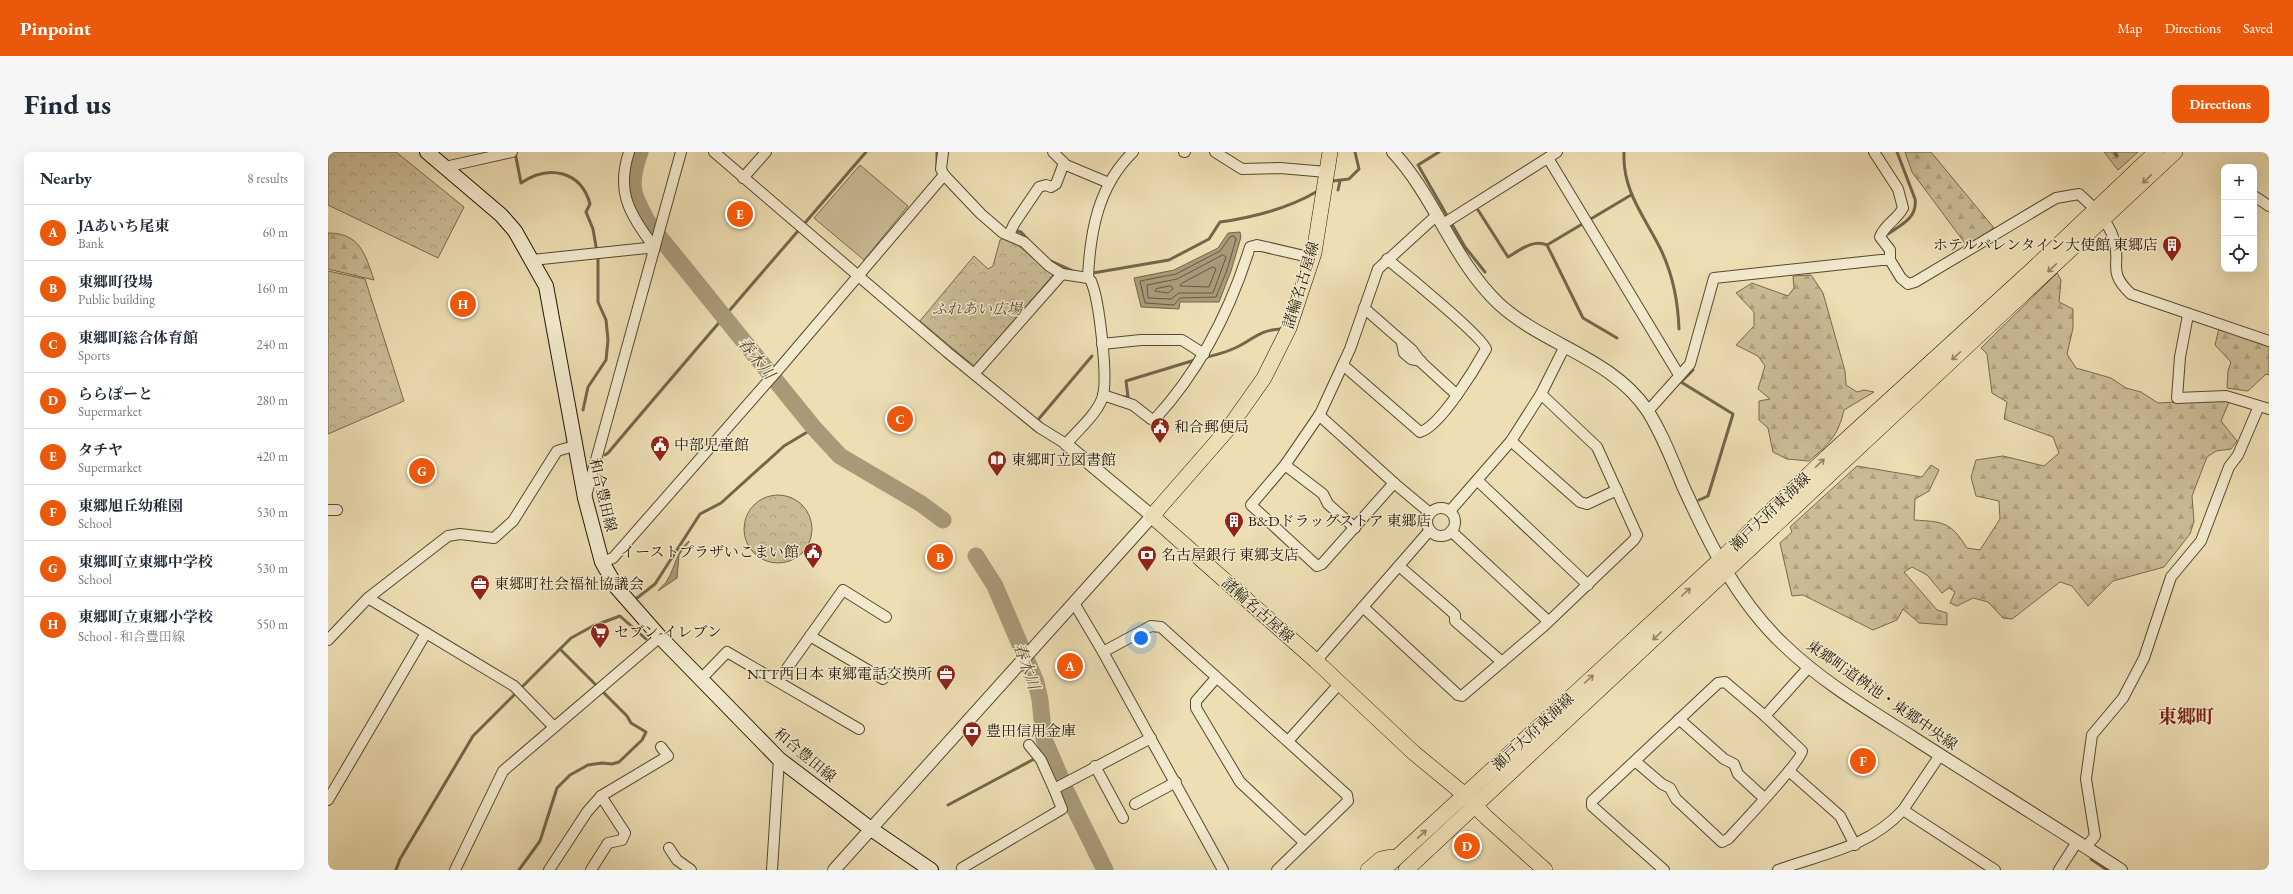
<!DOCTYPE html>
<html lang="en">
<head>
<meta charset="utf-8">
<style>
	:root { --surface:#fff; --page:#f6f6f7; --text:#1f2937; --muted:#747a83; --line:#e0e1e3; --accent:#ea580c }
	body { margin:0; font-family:"EB Garamond","Noto Serif JP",serif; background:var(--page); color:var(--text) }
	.controls { position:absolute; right:12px; top:12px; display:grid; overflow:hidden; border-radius:8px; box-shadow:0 4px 16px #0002 }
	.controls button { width:36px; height:36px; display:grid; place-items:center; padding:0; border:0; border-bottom:1px solid var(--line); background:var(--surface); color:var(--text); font:20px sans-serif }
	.you { position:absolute; left:813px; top:486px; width:14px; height:14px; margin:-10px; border:3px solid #fff; border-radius:50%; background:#1a73e8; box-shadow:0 0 0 6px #1a73e833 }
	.badge { display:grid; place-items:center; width:26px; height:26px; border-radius:50%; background:var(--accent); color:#fff; font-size:13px; font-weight:700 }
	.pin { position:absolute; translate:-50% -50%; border:2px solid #fff; box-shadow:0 1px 4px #0006 }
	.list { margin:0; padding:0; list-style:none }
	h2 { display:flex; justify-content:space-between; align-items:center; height:52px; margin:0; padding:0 16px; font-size:17px }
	h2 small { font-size:13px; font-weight:400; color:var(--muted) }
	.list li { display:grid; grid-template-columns:26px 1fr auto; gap:12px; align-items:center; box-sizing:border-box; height:56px; padding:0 16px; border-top:1px solid var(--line) }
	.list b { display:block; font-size:15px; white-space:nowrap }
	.list p { margin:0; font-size:13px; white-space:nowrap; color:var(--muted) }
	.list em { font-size:13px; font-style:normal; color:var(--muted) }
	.icon { flex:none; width:22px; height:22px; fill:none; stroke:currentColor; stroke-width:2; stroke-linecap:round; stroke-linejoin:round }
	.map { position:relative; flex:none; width:1941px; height:718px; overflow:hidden; border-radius:8px }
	header { display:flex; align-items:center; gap:24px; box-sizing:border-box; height:56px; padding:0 20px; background:var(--accent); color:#fff }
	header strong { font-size:19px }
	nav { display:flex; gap:22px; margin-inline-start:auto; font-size:14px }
	.intro { display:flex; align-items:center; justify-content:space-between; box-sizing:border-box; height:96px; padding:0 24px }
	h1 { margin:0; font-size:28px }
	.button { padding:10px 18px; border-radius:8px; background:var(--accent); color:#fff; font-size:14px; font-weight:700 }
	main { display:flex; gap:24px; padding:0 24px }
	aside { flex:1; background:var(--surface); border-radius:8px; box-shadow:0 4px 16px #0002 }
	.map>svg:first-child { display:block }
	.forest { fill:url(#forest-firs); stroke:#766a4e }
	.park { fill:url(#park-crowns); stroke:#766a4e }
	.garden { fill:#cabc96; stroke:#766a4e }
	.water { fill:#a89a79; stroke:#72664b }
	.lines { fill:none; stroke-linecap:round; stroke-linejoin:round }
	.shore { stroke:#655840; stroke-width:1 }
	.stream { stroke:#72664b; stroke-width:3 }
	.river { stroke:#a89a79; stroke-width:17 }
	.minor-casing { stroke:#554932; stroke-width:12 }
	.tertiary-casing { stroke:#554932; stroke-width:14 }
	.secondary-casing { stroke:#221707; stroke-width:16 }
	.primary-casing { stroke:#221707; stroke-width:16 }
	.minor { stroke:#f3eace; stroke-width:10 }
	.tertiary { stroke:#f3eace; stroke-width:12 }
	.secondary { stroke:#f3eace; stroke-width:14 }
	.primary { stroke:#eddeb3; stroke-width:15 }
	.oneway { stroke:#928466 }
	.labels { text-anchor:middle; stroke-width:3; stroke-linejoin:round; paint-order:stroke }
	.poi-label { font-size:15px; fill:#221707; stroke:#f3eace; text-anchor:start }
	.street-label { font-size:15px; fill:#221707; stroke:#f3eace }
	.park-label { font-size:15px; font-style:italic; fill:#544932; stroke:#f3eace }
	.water-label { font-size:16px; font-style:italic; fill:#584b35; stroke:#f3eace }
	.district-label { font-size:19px; font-weight:bold; fill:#7a1f14; stroke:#f3eace }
</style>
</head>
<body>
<header>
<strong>Pinpoint</strong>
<nav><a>Map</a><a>Directions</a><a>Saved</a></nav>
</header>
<div class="intro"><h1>Find us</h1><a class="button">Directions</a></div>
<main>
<aside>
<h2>Nearby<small>8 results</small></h2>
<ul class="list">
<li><span class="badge">A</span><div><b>JAあいち尾東</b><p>Bank</p></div><em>60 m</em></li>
<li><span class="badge">B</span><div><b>東郷町役場</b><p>Public building</p></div><em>160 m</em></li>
<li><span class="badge">C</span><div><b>東郷町総合体育館</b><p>Sports</p></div><em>240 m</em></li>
<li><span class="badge">D</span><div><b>ららぽーと</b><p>Supermarket</p></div><em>280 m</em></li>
<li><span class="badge">E</span><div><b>タチヤ</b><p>Supermarket</p></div><em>420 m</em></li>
<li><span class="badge">F</span><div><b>東郷旭丘幼稚園</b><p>School</p></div><em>530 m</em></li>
<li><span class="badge">G</span><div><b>東郷町立東郷中学校</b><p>School</p></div><em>530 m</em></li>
<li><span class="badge">H</span><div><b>東郷町立東郷小学校</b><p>School · 和合豊田線</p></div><em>550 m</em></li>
</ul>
</aside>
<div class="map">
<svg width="1941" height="718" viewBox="0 0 1941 718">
	<defs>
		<pattern id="forest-firs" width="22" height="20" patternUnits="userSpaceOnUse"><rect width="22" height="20" fill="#cabc96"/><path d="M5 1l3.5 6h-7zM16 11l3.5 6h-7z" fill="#ada180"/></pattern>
		<pattern id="park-crowns" width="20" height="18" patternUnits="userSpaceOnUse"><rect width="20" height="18" fill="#cabc96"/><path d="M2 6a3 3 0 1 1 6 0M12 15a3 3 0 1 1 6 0" fill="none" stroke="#ada180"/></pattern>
	</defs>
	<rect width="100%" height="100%" fill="#eddeb3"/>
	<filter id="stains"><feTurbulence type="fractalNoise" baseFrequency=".005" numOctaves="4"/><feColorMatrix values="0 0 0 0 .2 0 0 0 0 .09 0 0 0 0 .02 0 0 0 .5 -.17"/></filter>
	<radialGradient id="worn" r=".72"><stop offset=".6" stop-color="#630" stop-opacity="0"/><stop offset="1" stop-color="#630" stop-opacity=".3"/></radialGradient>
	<g class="forest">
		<path d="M1577,0H1603L1666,76L1639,94L1584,20Z"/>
		<path d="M1776,0H1784L1786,3L1791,0H1810L1790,18Z"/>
		<path d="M0,81C32,81 37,102 46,128L0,117Z"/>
		<path d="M1729,121L1733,128L1731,150L1745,157V176L1739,202L1748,216L1783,226L1798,236L1813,240L1830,251L1888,248L1901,250L1893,269L1909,289L1903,297L1888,299L1879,305L1864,344L1866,369L1862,382L1836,415L1785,429L1760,454L1744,434L1732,430L1684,467L1675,466L1660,450L1645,446L1629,454L1622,451L1627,440L1621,436L1614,441L1599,423L1584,415L1576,420L1609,458L1619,461V473L1591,471L1575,457L1569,468L1545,478L1475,443L1464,444L1452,391L1464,380L1462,375L1529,314L1594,325L1603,313L1611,318L1601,339L1587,347L1586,368C1615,370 1622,369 1639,396L1652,398L1672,367L1671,349L1648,344L1643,325L1648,308L1675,304L1716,314L1731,301L1725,285L1676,267L1679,250L1664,241L1659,202L1653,196Z"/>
		<path d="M1483,123L1495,141L1517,219L1518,233L1529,240L1536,238L1546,240L1516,258C1510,284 1501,292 1481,309L1459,307L1445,300L1440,276L1431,268V249L1442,247L1430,237L1437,214L1430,204L1408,193L1426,174V160L1408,141L1424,131L1460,144L1466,136L1465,124Z"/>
		<path d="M1891,176L1941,193V223L1938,222L1920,239L1899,236L1900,219L1903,210L1887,193Z"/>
	</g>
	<g class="park">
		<path d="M0,0H68L136,55L110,106L0,53Z"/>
		<path d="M679,84L725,123L646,214L592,169L646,104L660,117L665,114L672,88Z"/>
		<path d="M0,119L37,127L76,249L0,282Z"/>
		<circle cx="450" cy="377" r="34"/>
	</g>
	<path class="garden" d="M532,13L580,54L536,108L486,66Z"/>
	<g class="water">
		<path d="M912,80L913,85L903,119L891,150H852L851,157L813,155L806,126L846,118L890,96L900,81Z"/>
		<path d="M361,389V390L351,403L349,426L330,439C332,435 338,432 340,427C347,415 349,398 361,389Z"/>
	</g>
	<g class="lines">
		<g class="shore">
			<path d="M906,84L908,87L899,118L888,145L852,146L846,153L817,151L812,129L848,122L892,99L902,85Z"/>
			<path d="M895,103L898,105L885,141H851L843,147L820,146L819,133L849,127Z"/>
			<path d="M885,115L888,117L881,135L852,134L853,132Z"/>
			<path d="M843,134L845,137L840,141L827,139L828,137Z"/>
		</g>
		<g class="stream">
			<path d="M187,0L193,31C221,12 253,19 262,52L258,60L265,77L270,106V150L278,168L280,188L278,208L260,235L255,258"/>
			<path d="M1111,0L1090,13L1137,95L1157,120"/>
			<path d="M1296,0C1294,38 1316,64 1332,96C1344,120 1350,150 1351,177"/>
			<path d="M1787,0L1789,4"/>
			<path d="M609,15V0"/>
			<path d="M1005,29L1021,27L1031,17L1027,0"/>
			<path d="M1010,38L1012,29"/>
			<path d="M1150,58L1180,105C1192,98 1205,87 1219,93L1255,166L1289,186"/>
			<path d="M686,78L693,80L700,88"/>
			<path d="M1558,83C1572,74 1590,66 1587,47L1569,0"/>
			<path d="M1219,93L1303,43"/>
			<path d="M723,109L745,119"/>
			<path d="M765,121L841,108L881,87L892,70C923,66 961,56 988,40"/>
			<path d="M876,206C886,203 897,201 907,196C925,188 930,178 953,177"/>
			<path d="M1365,218L1353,230L1405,262L1380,344L1371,348"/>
			<path d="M792,245H800L798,229L867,208"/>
			<path d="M709,269L764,204"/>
			<path d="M277,303L280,301C365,200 452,100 538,0"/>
			<path d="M309,446L327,432L372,362L393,351L456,294L486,276"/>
			<path d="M713,605L723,603"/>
			<path d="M620,653L708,606"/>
			<path d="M1763,707L1779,718"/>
			<path d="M68,718L72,707L145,584L243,486L265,474L292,464L318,487"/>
			<path d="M191,718L212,689L229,636L242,623L260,613L274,611L284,612L291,610L314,588L318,580L303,571L299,564L232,497"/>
		</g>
		<g class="river">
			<path d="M312,0C300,34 304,42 321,72L486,276L512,304L592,351L615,368"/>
			<path d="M648,404L667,434L708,530L712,548L716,587L734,629"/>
			<path d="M737,637L777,718"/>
		</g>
		<defs>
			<g id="minor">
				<path d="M301,0C289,37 299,58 321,88"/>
				<path d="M386,0L619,200L712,276L738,292C750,278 767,264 774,247C781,229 771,147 763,129L760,126L734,122L721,114L696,90L675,81L653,62L616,23L613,17L615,0"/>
				<path d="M725,0L738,13L781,31"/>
				<path d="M856,0H857"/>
				<path d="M887,0L914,17L952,16L999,20"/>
				<path d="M1546,0L1570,37L1575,56C1568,69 1557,72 1552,85L1562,98V108"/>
				<path d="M1220,6L1351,223"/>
				<path d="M117,15L184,0"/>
				<path d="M415,26L438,0"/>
				<path d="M1926,44L1941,54"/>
				<path d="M1115,72L1229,0"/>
				<path d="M681,83L686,72L711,35L718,33L723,35L728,32L736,11"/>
				<path d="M204,108L319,96L326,98"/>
				<path d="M760,126C762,80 770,34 805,0"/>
				<path d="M1036,156L1084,198L1093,210L1129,243"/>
				<path d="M1860,163L1852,205L1849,246L1898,244L1941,257"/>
				<path d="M1074,191L1076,201L1083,207L1093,209"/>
				<path d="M774,192L813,188H854L876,202"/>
				<path d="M1015,213L1092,280C1112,275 1148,215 1158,197C1155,185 1074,119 1059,107"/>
				<path d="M646,222L734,122"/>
				<path d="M775,243L805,253L823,267H827C873,217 902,159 922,95L929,93L985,106"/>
				<path d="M1320,259L1362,212L1386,126L1553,108H1562L1573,126L1580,132L1587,130L1728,46L1751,42C1765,55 1779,67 1785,85C1795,111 1777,118 1803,142L1941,189"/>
				<path d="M991,263L1066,331"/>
				<path d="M1183,289L1252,350L1259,352L1289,338"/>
				<path d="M957,313L995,342L1000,352L1027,376"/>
				<path d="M1150,329L1260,433"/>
				<path d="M258,344L353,0"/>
				<circle cx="1113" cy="370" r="14"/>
				<path d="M0,358H9"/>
				<path d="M1122,359L1183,289L1213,242L1237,194"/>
				<path d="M1102,361L1066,331L994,412L989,414L923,353L957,313L992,262L1022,197L1050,117L1109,63"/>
				<path d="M1123,379L1220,469"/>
				<path d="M274,410L285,406L450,218L616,23"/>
				<path d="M1071,414L1123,459L1127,463V469L1174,510"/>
				<path d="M40,446L186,534L226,575"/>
				<path d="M746,451L775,500L895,718"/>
				<path d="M1035,455L1130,543L1134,544L1216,474L1306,388L1309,383L1269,295L1213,242"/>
				<path d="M482,484L555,527"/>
				<path d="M0,488L40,446L120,384L132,382L166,386L185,369L229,299L246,294"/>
				<path d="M775,500L823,474L833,475L1019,643L1020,649L949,718"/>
				<path d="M988,509L1102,378"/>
				<path d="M888,526L868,549V556L912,630L976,690"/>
				<path d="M373,527L399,500L531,577"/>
				<path d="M450,529L515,438L558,465"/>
				<path d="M1437,564L1481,515"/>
				<path d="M1351,567L1396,607L1406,612L1410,622L1436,646"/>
				<path d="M960,589L1012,531"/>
				<path d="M701,593L713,608L726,637"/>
				<path d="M1307,609L1334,632L1342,636L1348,647L1394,690L1400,687C1411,675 1474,608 1474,599L1437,564L1397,530L1390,531L1264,649V654L1336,718"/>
				<path d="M767,614L795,666"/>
				<path d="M1461,619L1512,664L1527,693"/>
				<path d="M273,644L340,604L333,595"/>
				<path d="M0,648L98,481"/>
				<path d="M807,652L848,630"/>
				<path d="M1575,658L1612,603"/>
				<path d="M1758,695L1767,684L1758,627L1764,583L1795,546L1816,506L1843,425L1873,389L1901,315L1910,303L1931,254"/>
				<path d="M341,696L349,708L363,718"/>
				<path d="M127,718L175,619L332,485"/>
				<path d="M221,718L259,660L273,644L297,681L294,688L280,691L263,718"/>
				<path d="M444,718L451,607"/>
				<path d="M635,718L634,716L734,657L726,637L823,586"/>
				<path d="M1450,718C1496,701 1540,696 1575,658L1667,718"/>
				<path d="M1731,718L1749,690"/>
			</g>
			<g id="tertiary">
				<path d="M1065,0C1107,45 1125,108 1170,151C1215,193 1283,205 1319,258C1334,281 1344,308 1355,334C1381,391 1409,449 1456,493C1493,529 1540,557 1584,585C1654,630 1724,673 1793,718"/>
				<path d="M506,718L824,364L738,292"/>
			</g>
			<path id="secondary" d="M99,0L173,63L187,79L218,134L257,346L274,410L289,436L332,485L451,607L543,677L603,718"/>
			<g id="primary">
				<path d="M1002,0L986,101L961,176L936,226L900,277L824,364L988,509L1086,601L1137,643L1158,665L1217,718"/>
				<path d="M1040,718L1053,707L1063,705"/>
				<path d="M1055,718L1392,408L1499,305L1705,117L1828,0"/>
				<path d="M1078,718L1847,0"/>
			</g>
		</defs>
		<use href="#minor" class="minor-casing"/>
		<use href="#tertiary" class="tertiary-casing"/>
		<use href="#secondary" class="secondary-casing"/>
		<use href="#primary" class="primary-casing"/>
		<use href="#minor" class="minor"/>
		<use href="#tertiary" class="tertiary"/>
		<use href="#secondary" class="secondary"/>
		<use href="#primary" class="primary"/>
	</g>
	<defs><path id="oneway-shaft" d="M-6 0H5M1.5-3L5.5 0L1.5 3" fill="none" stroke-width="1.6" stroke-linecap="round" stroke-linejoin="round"/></defs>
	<g class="oneway">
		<use href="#oneway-shaft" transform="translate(1819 27) rotate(136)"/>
		<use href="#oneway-shaft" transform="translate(1724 116) rotate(137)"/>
		<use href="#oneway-shaft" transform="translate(1628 204) rotate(137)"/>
		<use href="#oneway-shaft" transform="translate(1492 311) rotate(-44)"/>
		<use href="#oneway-shaft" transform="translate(1358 440) rotate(-42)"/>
		<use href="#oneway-shaft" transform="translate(1329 484) rotate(137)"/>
		<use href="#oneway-shaft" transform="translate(1261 527) rotate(-42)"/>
		<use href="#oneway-shaft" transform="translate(1094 682) rotate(-43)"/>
	</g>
	<defs>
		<symbol id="building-pin" viewBox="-11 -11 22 30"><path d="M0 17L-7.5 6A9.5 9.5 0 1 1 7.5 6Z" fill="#8f2418" stroke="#f3eace"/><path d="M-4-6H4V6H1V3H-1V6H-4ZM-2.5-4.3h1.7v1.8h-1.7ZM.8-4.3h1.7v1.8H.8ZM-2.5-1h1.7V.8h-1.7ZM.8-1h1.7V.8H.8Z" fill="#fff"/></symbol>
		<symbol id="civic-pin" viewBox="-11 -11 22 30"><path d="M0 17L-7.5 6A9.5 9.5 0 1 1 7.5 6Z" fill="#8f2418" stroke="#f3eace"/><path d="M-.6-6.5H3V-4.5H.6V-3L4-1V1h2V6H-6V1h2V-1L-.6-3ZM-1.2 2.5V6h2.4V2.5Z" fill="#fff"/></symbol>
		<symbol id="library-pin" viewBox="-11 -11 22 30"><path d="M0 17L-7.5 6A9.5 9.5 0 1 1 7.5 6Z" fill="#8f2418" stroke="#f3eace"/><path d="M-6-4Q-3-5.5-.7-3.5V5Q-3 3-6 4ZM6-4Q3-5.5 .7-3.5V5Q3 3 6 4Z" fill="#fff"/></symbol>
		<symbol id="bank-pin" viewBox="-11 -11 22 30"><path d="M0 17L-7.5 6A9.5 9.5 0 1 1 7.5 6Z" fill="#8f2418" stroke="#f3eace"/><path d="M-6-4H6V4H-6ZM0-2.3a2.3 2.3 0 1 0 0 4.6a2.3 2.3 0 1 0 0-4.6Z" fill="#fff"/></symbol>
		<symbol id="office-pin" viewBox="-11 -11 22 30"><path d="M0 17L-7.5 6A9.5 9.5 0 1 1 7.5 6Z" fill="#8f2418" stroke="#f3eace"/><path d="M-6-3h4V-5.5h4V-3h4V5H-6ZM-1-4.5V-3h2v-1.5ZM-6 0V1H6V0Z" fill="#fff"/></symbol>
		<symbol id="supermarket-pin" viewBox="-11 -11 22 30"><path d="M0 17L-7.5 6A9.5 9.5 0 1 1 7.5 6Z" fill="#8f2418" stroke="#f3eace"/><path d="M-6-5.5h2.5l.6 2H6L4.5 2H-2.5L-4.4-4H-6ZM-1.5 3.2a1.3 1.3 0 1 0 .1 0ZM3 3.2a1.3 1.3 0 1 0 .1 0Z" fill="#fff"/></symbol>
	</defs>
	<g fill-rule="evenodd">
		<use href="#building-pin" x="1833" y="82" width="22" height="30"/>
		<use href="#civic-pin" x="821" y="264" width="22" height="30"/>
		<use href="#civic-pin" x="321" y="282" width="22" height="30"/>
		<use href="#library-pin" x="658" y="297" width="22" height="30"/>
		<use href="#building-pin" x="895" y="358" width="22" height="30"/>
		<use href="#civic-pin" x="474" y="389" width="22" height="30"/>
		<use href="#bank-pin" x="808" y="392" width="22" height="30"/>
		<use href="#office-pin" x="141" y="421" width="22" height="30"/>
		<use href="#supermarket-pin" x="261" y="469" width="22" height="30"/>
		<use href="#office-pin" x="607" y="511" width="22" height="30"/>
		<use href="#bank-pin" x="633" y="568" width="22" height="30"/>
	</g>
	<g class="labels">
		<g class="poi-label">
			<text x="1830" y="98" text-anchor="end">ホテルバレンタイン大使館 東郷店</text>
			<text x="846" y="280">和合郵便局</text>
			<text x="346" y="298">中部児童館</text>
			<text x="683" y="313">東郷町立図書館</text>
			<text x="920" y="374">B&amp;Dドラッグストア 東郷店</text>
			<text x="471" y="405" text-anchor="end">イーストプラザいこまい館</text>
			<text x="833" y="408">名古屋銀行 東郷支店</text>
			<text x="166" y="437">東郷町社会福祉協議会</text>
			<text x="286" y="485">セブン-イレブン</text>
			<text x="604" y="527" text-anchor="end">NTT西日本 東郷電話交換所</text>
			<text x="658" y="584">豊田信用金庫</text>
		</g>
		<g class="street-label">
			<text transform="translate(973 133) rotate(-73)" y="5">諸輪名古屋線</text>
			<text transform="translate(275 343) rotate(77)" y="5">和合豊田線</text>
			<text transform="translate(1442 360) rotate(-44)" y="5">瀬戸大府東海線</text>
			<text transform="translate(930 458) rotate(41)" y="5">諸輪名古屋線</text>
			<text transform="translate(1554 543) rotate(35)" y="5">東郷町道桝池・東郷中央線</text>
			<text transform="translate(1205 580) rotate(-43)" y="5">瀬戸大府東海線</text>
			<text transform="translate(477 603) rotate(40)" y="5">和合豊田線</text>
		</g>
		<g class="park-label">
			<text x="649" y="162">ふれあい広場</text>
		</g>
		<g class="water-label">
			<text transform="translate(429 206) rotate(51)" y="6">春木川</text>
			<text transform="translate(699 514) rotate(70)" y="6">春木川</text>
		</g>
		<g class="district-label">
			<text x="1858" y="571">東郷町</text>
		</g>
	</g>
	<rect width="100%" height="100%" filter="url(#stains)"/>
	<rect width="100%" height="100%" fill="url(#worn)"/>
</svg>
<div class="controls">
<button>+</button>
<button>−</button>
<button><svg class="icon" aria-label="locate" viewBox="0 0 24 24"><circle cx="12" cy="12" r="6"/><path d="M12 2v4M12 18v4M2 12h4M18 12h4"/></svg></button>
</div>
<div class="you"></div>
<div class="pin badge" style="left:742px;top:514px">A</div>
<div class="pin badge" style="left:612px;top:405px">B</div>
<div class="pin badge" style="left:572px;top:267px">C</div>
<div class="pin badge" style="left:1139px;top:694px">D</div>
<div class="pin badge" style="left:412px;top:62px">E</div>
<div class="pin badge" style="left:1535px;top:609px">F</div>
<div class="pin badge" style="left:94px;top:319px">G</div>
<div class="pin badge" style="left:135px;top:152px">H</div>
</div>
</main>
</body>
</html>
